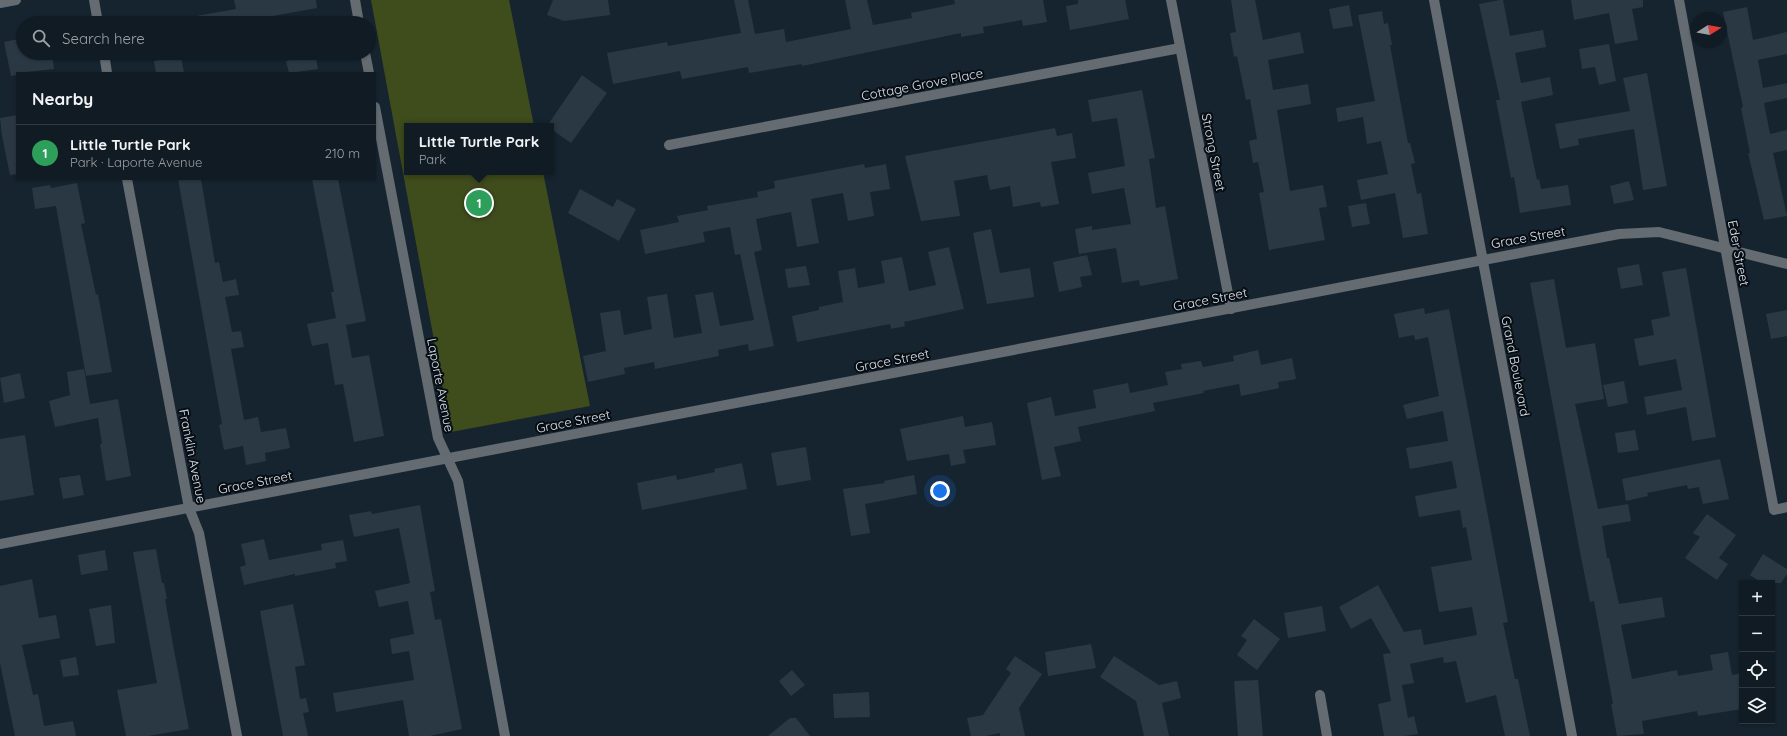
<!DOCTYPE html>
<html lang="en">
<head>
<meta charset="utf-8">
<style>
	:root { --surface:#101b24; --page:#1e2831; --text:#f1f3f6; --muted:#9ca1a6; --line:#303941; --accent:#a3c927 }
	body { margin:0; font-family:Quicksand,sans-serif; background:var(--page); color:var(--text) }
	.controls { position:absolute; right:12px; bottom:12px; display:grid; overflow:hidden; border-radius:0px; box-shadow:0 1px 3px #0004 }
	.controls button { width:36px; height:36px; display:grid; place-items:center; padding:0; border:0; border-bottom:1px solid var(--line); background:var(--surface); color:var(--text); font:20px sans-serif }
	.compass { position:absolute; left:1691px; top:12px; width:36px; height:36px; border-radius:50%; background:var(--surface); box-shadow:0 1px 3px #0004; rotate:79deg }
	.you { position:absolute; left:940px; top:491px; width:14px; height:14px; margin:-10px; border:3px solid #fff; border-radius:50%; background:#1a73e8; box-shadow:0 0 0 6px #1a73e833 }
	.badge { display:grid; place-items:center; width:26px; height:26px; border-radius:50%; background:var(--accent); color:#fff; font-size:13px; font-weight:700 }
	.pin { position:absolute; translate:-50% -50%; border:2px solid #fff; box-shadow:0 1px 4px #0006 }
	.popup { position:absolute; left:404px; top:123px; width:150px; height:52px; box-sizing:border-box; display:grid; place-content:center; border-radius:0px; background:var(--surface); filter:drop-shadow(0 1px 3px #0005); font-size:13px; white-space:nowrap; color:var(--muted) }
	.popup b { font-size:15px; color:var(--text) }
	.popup::after { content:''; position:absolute; left:50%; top:100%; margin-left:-8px; border:8px solid transparent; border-top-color:var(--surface) }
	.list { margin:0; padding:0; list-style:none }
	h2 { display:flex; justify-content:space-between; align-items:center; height:52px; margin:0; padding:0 16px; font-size:17px }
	h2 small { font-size:13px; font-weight:400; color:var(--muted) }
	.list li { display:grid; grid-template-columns:26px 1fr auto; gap:12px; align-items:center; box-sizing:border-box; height:56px; padding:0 16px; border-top:1px solid var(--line) }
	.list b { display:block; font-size:15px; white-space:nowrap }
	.list p { margin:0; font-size:13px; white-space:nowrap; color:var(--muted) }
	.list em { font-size:13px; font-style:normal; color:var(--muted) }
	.icon { flex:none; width:22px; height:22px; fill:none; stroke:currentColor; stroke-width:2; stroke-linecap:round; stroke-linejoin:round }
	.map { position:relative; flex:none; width:1787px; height:736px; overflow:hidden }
	.search { position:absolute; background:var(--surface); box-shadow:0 1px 3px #0004; left:16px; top:16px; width:360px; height:44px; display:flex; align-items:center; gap:10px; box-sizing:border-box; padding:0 14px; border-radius:22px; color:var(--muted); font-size:15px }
	.panel { position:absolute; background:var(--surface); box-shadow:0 1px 3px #0004; left:16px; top:72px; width:360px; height:108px; border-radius:0px }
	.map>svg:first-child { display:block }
	.green { fill:#3f4c1c }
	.building { fill:#2a3844 }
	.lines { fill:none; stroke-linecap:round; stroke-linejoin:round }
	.minor { stroke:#646b71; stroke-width:10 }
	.labels { text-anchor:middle; stroke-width:4; stroke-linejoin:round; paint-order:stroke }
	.street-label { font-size:13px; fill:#d9e2ea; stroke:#070d12 }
</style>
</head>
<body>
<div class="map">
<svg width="1787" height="736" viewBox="0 0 1787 736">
	<rect width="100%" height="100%" fill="#162430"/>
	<path class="green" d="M371,0H509L534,126H407V172H543L590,406L451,432Z"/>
	<g class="building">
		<path d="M234,0H316L317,8L234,23H197L196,16L236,9Z"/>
		<path d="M553,0H608L610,15L564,21L547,15Z"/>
		<path d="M734,0H748L755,34L784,29L786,42L851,29L845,0H867L873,25L912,18L911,13L955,4L954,0H1043L1047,22L1023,26L1022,20L983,27L984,33L961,37V33L802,66V64L749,73L748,67L682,79L680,71L613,84L607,53L667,42L668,46L741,33Z"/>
		<path d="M1078,0H1125L1129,19L1070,30L1066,6L1078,4Z"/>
		<path d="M1231,0H1255L1263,40L1300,32L1304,53L1268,60L1273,90L1308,84L1311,104L1277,110L1290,191L1323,185L1327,207L1319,208L1325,240L1269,250L1259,193L1264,192L1258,162L1253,163L1249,141L1257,139L1250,99L1246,100L1237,56L1234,57L1230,33L1236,32Z"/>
		<path d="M1500,0H1503L1510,36L1543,30L1546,47L1515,53L1521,83L1550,77L1553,95L1521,102L1537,180L1539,179L1541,189L1568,185L1571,205L1520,213L1514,177L1511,178L1496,100H1500L1479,4Z"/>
		<path d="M1571,0H1643V7L1632,9L1638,40L1615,44L1609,13L1574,20Z"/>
		<path d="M1349,5L1353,26L1333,29L1329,9Z"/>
		<path d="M1747,7L1753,40L1787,32V54L1758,60L1763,88L1787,83V98L1764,103L1770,134L1787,130V150L1773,153L1787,216L1764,220L1748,153H1750L1741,108L1743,107L1723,12Z"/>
		<path d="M1382,11L1384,24L1388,23L1392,45H1390L1408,143H1410L1415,163L1411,164L1417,194L1421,193L1428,234L1403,238L1395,193L1361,200L1357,180L1388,174L1381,141L1367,144L1363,117L1338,122L1336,108L1375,101L1358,15Z"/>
		<path d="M23,38V53H52L54,69L17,73V75L11,76L4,42Z"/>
		<path d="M1609,44L1616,81L1599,85L1595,67L1582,69L1579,49Z"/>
		<path d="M292,53H315L318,69L289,73L286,61L293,59Z"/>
		<path d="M181,56L184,73H156L154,61Z"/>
		<path d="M1647,73L1667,186L1643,190L1634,129L1578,139L1579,145L1560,149L1555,124L1630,111L1623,78Z"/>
		<path d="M582,75L607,93L571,143L551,129V126H547Z"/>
		<path d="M1142,90L1155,158L1149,159L1156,208L1165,206L1178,279L1140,286L1139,280L1122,283L1116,248L1079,254L1075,229L1092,226V230L1131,224L1124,188L1092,194L1088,173L1125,166L1117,118L1092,122L1088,100Z"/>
		<path d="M17,115V174L10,175L2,136L0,118Z"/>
		<path d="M1055,128L1057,136L1072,133L1076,158L1051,162L1059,204L1041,207L1040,202L1013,207L1010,186L990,190L987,175L954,181L960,216L921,221L905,156Z"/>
		<path d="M864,164L865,168L886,164L890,189L870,192L874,216L848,221L843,193L811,199L819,243L797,247L791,212L756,219L762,250L754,252L774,346L749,351L748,344L718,350L719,356L655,369L654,362L624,368L625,374L588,382L583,356L606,351L600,313L620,310L624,335L652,329L647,297L667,294L674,338L702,333L695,295L713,292L720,326L754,320L740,254L735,255L730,227L703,232L705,242L645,254L640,230L679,222L677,216L708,210L707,206L758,197L757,192L775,188L774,181Z"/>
		<path d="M178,179H201L215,263L219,262L223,282L236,279L239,295L225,297L232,332L241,331L244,347L231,349L244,420L258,417L261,432L286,428L290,448L265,453L266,461L246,465L243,446L224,450L219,425L222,424Z"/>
		<path d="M312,179H338L366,321L346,325L352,358L369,355L384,436L354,442L343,384L335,385L328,343L312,346L307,324L336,318L331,292H334Z"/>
		<path d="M1629,181L1634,200L1614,204L1610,186Z"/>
		<path d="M77,183L85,223L81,224L96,295L98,294L112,372L86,376L56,206L35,209L32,188L50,185L51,188Z"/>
		<path d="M580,189L613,207L617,199L636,209L619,241L568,213Z"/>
		<path d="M1366,203L1370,224L1352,227L1348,206Z"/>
		<path d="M991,229L1000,273L1030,268L1034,297L987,304L973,233Z"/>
		<path d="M949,247L964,309L904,322L905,326L891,329L890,324L797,342L792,316L819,310V307L843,302L838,271L855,268L858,288L885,283L881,261L902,257L909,291L936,285L928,252Z"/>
		<path d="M1087,255L1092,275L1080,277L1082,287L1059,292L1053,262Z"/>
		<path d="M1639,264L1643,285L1621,289L1617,268Z"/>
		<path d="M806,266L810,285L788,288L785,269Z"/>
		<path d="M1686,268L1716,437L1692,441L1686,407L1647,415L1644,397L1682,390L1676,359L1639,366L1634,339L1654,335L1651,320L1670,316L1662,272Z"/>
		<path d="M1554,279L1566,348L1595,343L1604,399L1575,404L1598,509L1628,504L1631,521L1602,526L1607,558H1609L1619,604L1662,597L1665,617L1621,625L1632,679L1677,670L1678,676L1713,670L1710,655L1728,652L1732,675L1742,673V709L1698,716L1697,711L1642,721L1644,734L1617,736L1611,704H1613L1594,601L1590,602L1580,552L1530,283Z"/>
		<path d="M1424,308L1425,314L1449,309L1501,585L1508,622L1503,623L1515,679H1518L1530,736H1505L1496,695L1466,703L1456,661L1444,663L1443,657L1410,664L1414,683L1402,685L1408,718L1414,716L1418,734L1405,736H1384L1378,704L1391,701L1383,654L1391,653L1371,618L1351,629L1339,607L1378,585L1404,632L1421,629L1424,645L1477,635L1472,607L1439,612L1431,567L1472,560L1466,527L1463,528L1460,510L1419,517L1415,496L1457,488L1452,461L1410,469L1406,448L1448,441L1443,411L1407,419L1403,405L1439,396L1428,337L1415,340L1414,335L1399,338L1394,314Z"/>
		<path d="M1787,310V336L1771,339L1766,314Z"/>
		<path d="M1258,350L1261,365L1292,358L1296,379L1278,382L1279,388L1241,396L1239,384L1203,391L1204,393L1153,403L1155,411L1078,427L1081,441L1054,447L1061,476L1042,480L1027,403L1051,397L1055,416L1096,408L1093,390L1128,383L1130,393L1168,385L1165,372L1182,369L1181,364L1201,361L1203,367L1234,361L1233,356Z"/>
		<path d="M84,369L90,404L118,399L131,476L106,481L100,444H102L98,418L55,427L49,401L70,395L67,372Z"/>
		<path d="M20,373L25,398L4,403L0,378Z"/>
		<path d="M1624,381L1628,403L1608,407L1603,385Z"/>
		<path d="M963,416L965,427L992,422L996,445L963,450L966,463L951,466L949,454L907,461L900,429Z"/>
		<path d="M1635,430L1639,450L1618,453L1615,433Z"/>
		<path d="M25,435L34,495L0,501V439Z"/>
		<path d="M806,447L811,480L777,486L771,453Z"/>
		<path d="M1720,459L1729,499L1703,504L1699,487L1688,489L1687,485L1647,493L1648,496L1626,501L1622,479Z"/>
		<path d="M742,463L747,489L642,510L637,483L676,475L677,480L715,472L714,469Z"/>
		<path d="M80,475L84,495L63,499L59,478Z"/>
		<path d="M914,475L917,494L865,504L870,533L851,536L843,489L885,483L884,481Z"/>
		<path d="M420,505L435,591L430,592L435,620L441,619L462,729L430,736H409L403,700L336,712L333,693L414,680L409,651L392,654L390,639L414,634L408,601L379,607L375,591L410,583L399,528L354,537L349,515L371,511L372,514Z"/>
		<path d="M1707,514L1736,535L1719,558L1728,564L1717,580L1685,558L1700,537L1693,533Z"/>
		<path d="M264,539L269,560L322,550L321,544L343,540L347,561L335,563L336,568L295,576V574L244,585L240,567L246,565L241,544Z"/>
		<path d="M156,549L162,583H164L167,599H165L174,650L189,729L148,736H126L117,690L157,683L133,552Z"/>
		<path d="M105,550L108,570L81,575L78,555Z"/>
		<path d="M1763,554L1787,569V574L1781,583H1762L1750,575Z"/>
		<path d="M32,579L39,618L56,615L60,638L22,645L33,695L38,694L44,726L73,721L76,736H15L0,663V586Z"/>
		<path d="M293,604L305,665L295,667L300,699L306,698L309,712L303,713L308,736H283L260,611Z"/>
		<path d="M111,605L115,643L96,646L89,609Z"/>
		<path d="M1322,606L1326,631L1288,638L1284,613Z"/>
		<path d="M1254,619L1280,639L1257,670L1237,655L1247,640L1241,636Z"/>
		<path d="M1091,644L1096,668L1048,676L1045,652Z"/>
		<path d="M1015,656L1042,674L1019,708L1025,736H1000V733L986,736H971L967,718L983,715L1011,673L1006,669Z"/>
		<path d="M1114,656L1159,685L1177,681L1181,698L1162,703L1169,736H1144L1136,701L1100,677Z"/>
		<path d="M76,657L79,675L63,677L60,660Z"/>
		<path d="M792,670L805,685L791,696L779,681Z"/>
		<path d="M1258,680L1263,736H1238L1234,681Z"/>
		<path d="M869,692L870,717L834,718L833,694Z"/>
		<path d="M790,718H796L810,736H768Z"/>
	</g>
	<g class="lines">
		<g class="minor">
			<path d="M94,0L98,23"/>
			<path d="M355,0L359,23"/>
			<path d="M1171,0L1231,309"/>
			<path d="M1434,0L1572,736"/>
			<path d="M1679,0L1774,510L1787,507"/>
			<path d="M0,3L16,0"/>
			<path d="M104,53L107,73"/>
			<path d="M365,53L369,73"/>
			<path d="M375,107L438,438L458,481L505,736"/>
			<path d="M669,145L1180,48"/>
			<path d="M127,179L189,508L199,533L237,736"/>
			<path d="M0,544L1619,234L1659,232L1787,264"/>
			<path d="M1320,695L1327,736"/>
		</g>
	</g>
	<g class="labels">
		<g class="street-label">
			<text transform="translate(922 84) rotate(-11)" y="5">Cottage Grove Place</text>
			<text transform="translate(1214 152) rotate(79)" y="5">Strong Street</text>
			<text transform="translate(1528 237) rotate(-10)" y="5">Grace Street</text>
			<text transform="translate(1739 253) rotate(79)" y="5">Eder Street</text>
			<text transform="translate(1210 299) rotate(-11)" y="5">Grace Street</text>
			<text transform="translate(892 360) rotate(-11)" y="5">Grace Street</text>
			<text transform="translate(1516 366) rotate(79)" y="5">Grand Boulevard</text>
			<text transform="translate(441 385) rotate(79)" y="5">Laporte Avenue</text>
			<text transform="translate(573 421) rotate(-11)" y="5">Grace Street</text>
			<text transform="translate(193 456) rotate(79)" y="5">Franklin Avenue</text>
			<text transform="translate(255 482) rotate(-11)" y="5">Grace Street</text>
		</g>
	</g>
</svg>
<div class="controls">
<button>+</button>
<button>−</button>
<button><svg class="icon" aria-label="locate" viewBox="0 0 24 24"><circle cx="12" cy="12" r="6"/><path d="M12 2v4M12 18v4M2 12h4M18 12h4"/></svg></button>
<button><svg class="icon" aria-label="layers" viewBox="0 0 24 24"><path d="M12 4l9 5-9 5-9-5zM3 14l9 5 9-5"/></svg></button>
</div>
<svg class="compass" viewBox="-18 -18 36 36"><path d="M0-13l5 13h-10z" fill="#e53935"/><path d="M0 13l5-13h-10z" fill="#9ca1a6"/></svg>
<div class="you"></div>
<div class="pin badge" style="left:479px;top:203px;background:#2e9e5b">1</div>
<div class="popup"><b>Little Turtle Park</b>Park</div>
<div class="search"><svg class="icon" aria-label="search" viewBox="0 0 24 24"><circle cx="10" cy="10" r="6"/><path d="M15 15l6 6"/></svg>Search here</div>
<section class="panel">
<h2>Nearby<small></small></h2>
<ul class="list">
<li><span class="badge" style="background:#2e9e5b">1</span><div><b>Little Turtle Park</b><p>Park · Laporte Avenue</p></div><em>210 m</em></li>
</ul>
</section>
</div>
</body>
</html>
